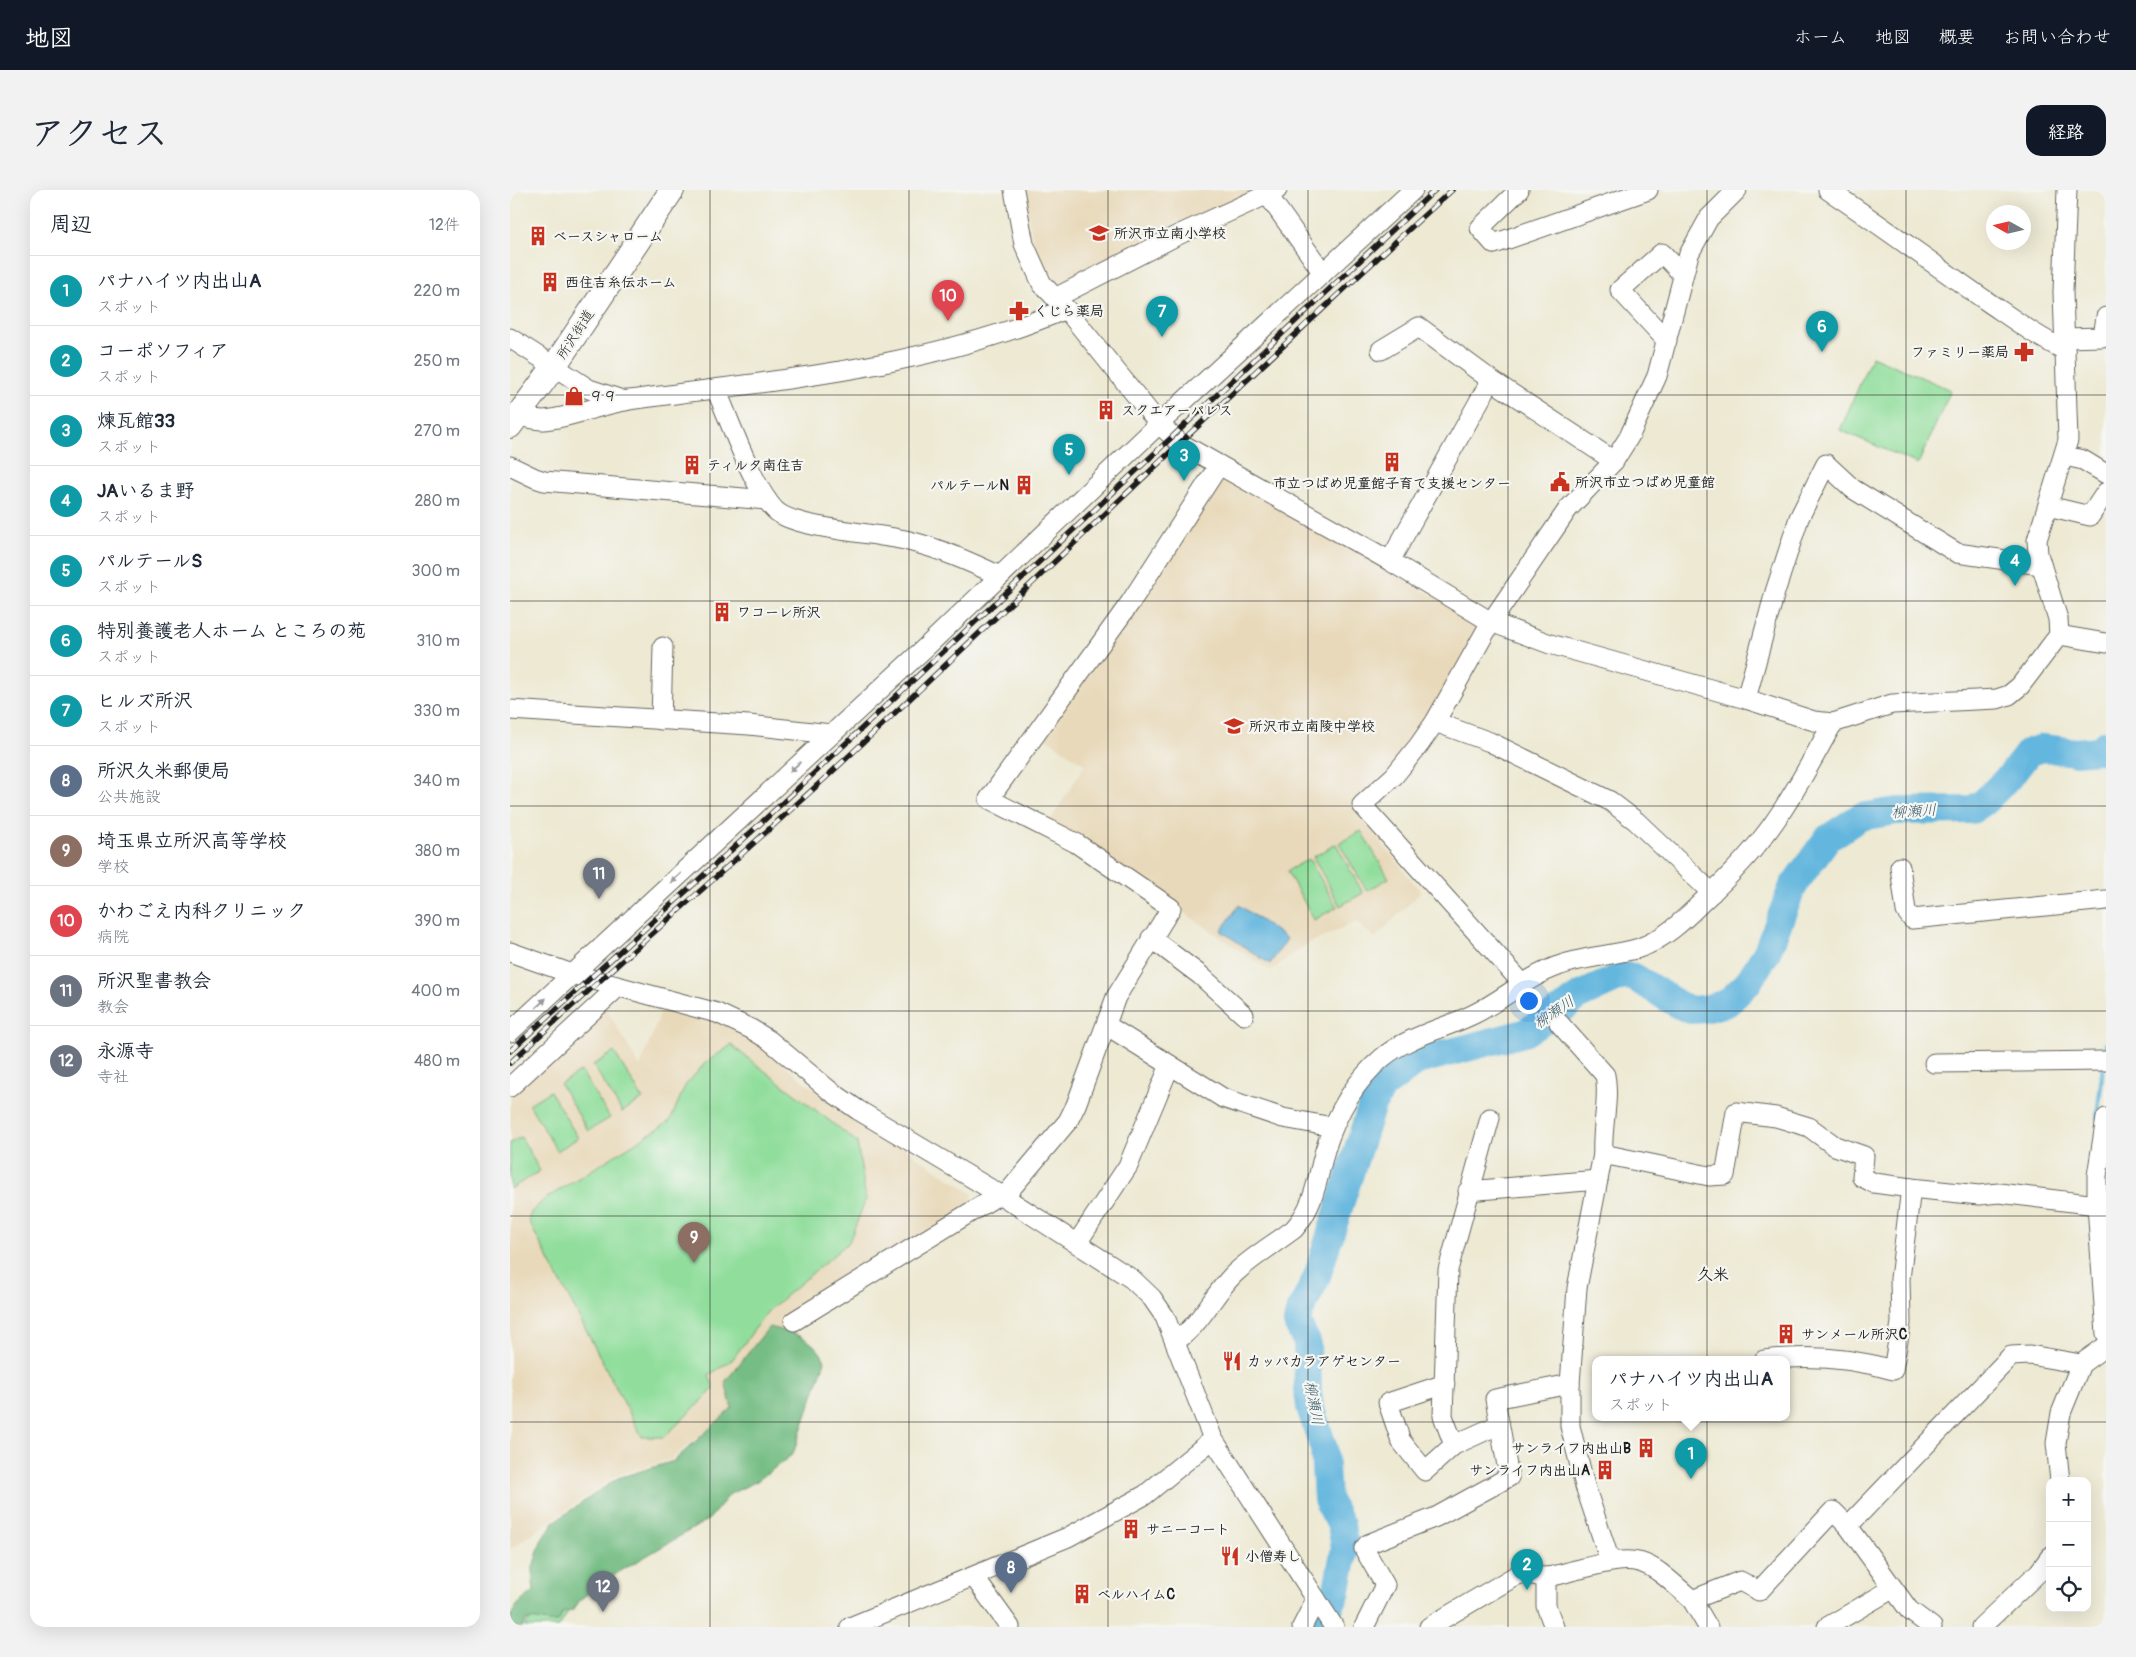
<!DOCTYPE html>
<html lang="ja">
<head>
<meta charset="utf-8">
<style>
	:root { --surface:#fff; --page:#f2f2f3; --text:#1f2937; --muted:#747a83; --line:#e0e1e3; --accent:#111827 }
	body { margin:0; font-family:Pangolin,"Klee One",sans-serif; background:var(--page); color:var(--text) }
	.controls { position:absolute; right:15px; bottom:15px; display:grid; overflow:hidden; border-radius:10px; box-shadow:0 5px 20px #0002 }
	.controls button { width:45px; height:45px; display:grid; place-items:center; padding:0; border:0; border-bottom:1px solid var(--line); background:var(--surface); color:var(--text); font:25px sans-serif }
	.compass { position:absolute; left:1476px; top:15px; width:45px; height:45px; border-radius:50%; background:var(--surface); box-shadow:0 5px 20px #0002; rotate:278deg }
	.you { position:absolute; left:1018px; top:810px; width:18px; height:18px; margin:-12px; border:4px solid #fff; border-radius:50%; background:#1a73e8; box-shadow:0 0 0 8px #1a73e833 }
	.badge { display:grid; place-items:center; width:32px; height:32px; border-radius:50%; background:var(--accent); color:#fff; font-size:16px; font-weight:700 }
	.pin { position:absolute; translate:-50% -41px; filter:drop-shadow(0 1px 2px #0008) }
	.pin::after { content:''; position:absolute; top:26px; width:18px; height:15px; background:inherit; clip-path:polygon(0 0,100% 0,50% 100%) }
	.popup { position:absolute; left:1082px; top:1166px; width:198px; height:65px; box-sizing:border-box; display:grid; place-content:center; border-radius:10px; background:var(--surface); filter:drop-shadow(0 1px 4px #0005); font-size:16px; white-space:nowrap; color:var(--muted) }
	.popup b { font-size:19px; color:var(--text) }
	.popup::after { content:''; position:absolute; left:50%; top:100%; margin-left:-10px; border:10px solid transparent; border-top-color:var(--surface) }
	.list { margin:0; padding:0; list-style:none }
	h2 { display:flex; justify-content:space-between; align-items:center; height:65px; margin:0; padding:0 20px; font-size:21px }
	h2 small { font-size:16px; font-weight:400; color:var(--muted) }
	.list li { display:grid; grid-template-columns:32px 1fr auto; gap:15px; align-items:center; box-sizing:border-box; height:70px; padding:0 20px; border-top:1px solid var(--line) }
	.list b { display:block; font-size:19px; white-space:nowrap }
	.list p { margin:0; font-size:16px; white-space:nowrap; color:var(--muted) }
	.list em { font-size:16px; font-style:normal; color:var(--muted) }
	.icon { flex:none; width:28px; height:28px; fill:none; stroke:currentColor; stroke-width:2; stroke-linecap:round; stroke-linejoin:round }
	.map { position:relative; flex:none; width:1596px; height:1437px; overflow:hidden; border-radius:15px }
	header { display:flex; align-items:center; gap:30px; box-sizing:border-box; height:70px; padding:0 25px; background:var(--accent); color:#fff }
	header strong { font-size:24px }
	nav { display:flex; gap:28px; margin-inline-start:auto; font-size:18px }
	.intro { display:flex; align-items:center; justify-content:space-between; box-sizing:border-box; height:120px; padding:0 30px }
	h1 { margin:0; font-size:35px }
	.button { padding:12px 22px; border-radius:15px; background:var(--accent); color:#fff; font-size:18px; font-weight:700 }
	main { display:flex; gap:30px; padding:0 30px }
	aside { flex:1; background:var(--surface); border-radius:15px; box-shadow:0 5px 20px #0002 }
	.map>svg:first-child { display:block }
	.built { fill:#e8d9ba }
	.green { fill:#91de9c; stroke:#567d5c }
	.forest { fill:#74bd84; stroke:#486c50 }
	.water { fill:#63b6de; stroke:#40697d }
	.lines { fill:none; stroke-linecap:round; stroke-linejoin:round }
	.stream { stroke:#63b6de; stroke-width:4.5 }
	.river { stroke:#63b6de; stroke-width:28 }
	.minor-casing { stroke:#65645c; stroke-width:21 }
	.major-casing { stroke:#65645c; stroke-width:26 }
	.minor { stroke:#fff; stroke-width:19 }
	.major { stroke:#fff; stroke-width:24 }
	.rail-casing { stroke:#1c1c1c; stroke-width:5.5 }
	.rail { stroke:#f6f6f2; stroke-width:4; stroke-dasharray:11; stroke-linecap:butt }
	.oneway { fill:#999 }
	.grid { fill:none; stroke:#1c1c1c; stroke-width:1; stroke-opacity:0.55 }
	.labels { text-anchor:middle; stroke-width:4.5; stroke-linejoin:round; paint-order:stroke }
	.poi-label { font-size:14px; font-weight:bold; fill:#1c1c1c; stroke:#f6f6f2; text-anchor:start }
	.street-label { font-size:14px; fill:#1c1c1c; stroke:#f6f6f2 }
	.water-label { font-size:15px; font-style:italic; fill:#385a6a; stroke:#f6f6f2 }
	.quarter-label { font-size:16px; font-weight:bold; fill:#1c1c1c; stroke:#f6f6f2 }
</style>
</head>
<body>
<header>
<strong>地図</strong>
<nav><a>ホーム</a><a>地図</a><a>概要</a><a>お問い合わせ</a></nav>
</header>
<div class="intro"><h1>アクセス</h1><a class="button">経路</a></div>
<main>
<aside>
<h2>周辺<small>12件</small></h2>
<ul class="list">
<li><span class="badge" style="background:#0f9aa8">1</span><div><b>パナハイツ内出山A</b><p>スポット</p></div><em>220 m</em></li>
<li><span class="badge" style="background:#0f9aa8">2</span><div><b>コーポソフィア</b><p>スポット</p></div><em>250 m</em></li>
<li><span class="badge" style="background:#0f9aa8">3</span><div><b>煉瓦館33</b><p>スポット</p></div><em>270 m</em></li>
<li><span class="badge" style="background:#0f9aa8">4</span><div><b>JAいるま野</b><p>スポット</p></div><em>280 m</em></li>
<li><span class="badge" style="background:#0f9aa8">5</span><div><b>パルテールS</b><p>スポット</p></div><em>300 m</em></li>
<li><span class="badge" style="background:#0f9aa8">6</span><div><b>特別養護老人ホーム ところの苑</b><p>スポット</p></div><em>310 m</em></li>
<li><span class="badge" style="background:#0f9aa8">7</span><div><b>ヒルズ所沢</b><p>スポット</p></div><em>330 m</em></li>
<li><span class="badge" style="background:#5c6f8a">8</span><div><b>所沢久米郵便局</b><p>公共施設</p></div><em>340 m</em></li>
<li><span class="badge" style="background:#8d6e63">9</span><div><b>埼玉県立所沢高等学校</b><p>学校</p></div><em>380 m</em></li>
<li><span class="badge" style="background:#e0444e">10</span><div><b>かわごえ内科クリニック</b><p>病院</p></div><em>390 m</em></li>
<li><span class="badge" style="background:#6b7280">11</span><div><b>所沢聖書教会</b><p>教会</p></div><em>400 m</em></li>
<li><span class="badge" style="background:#6b7280">12</span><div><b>永源寺</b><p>寺社</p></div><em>480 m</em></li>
</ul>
</aside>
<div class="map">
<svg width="1596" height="1437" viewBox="0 0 1596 1437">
	<rect width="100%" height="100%" fill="#f6f6f2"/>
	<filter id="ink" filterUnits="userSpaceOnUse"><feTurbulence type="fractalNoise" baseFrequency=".02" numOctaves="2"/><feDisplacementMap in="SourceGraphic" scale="10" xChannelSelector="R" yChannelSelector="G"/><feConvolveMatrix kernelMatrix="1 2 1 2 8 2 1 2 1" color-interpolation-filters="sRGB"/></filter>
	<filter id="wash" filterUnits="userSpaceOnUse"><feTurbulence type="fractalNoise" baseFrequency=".0096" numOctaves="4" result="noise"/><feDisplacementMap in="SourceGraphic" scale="20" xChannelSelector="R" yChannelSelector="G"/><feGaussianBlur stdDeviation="1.12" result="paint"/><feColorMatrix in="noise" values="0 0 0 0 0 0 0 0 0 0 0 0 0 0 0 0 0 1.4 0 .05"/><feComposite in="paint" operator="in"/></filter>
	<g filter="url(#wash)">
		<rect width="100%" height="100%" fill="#ede9d3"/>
		<g class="built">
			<path d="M513,0H750L552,94L541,91L536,86L523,51Z"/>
			<path d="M710,283L970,433L919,529L871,590L842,616L911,702L865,748L846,732L799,753L760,781L540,631L575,575L530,544Z"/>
			<path d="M95,817L130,877L152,819L200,828L253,855L293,891L463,1004L460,1015L276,1130L227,1214L162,1269L107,1285L0,1359V906Z"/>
		</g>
		<g class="green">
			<path d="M1362,166L1441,200L1408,274L1330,240Z"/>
			<path d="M851,641L879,688L857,701L829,653Z"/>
			<path d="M826,654L853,703L830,716L803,667Z"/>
			<path d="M799,669L827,717L804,730L777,681Z"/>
			<path d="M221,855L347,952L356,1009L339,1052L258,1121L222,1170L199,1185L204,1199L154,1247H132L18,1030L22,1021L35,1009L160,931L175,896L195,873Z"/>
			<path d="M104,862L133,909L112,922L83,875Z"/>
			<path d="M71,881L100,928L78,941L50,894Z"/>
			<path d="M40,901L68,948L47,961L19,914Z"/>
			<path d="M11,947L30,981L0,999V953Z"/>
			<path d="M35,1404L59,1420L49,1437H15Z"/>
		</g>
		<path class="forest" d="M259,1137C282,1142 305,1148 315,1171L283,1264L247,1291L220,1304L199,1329L92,1392L71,1409L63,1420L53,1422L48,1432C37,1434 28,1428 17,1430L13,1437H0C0,1419 10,1411 24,1402L22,1381L31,1351L44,1332L108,1288L164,1271L222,1218L215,1192Z"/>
		<path class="water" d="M729,715L777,749L760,774L711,741Z"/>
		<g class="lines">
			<g class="stream">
				<path d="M1589,560L1596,581"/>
				<path d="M1595,866L1596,854"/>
				<path d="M1587,928L1593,876"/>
			</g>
			<path class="river" d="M810,1437L826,1404L835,1358L831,1335L817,1309L814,1259L800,1217L798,1202L797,1152L787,1133L789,1123L806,1089L862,915L873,897L907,871L1014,843L1051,820L1069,806L1112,786L1124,787L1169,815L1181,820L1194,819L1217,813L1237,794L1257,762L1283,696L1317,649L1350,627L1387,621L1462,620L1474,612L1501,585L1519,562L1533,558L1565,562L1589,560L1596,554"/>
		</g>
	</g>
	<g filter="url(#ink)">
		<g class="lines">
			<defs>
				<g id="minor">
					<path d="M504,0L514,54L532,94L556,119L649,234L670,253L880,371L981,432L1040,454L1236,509L1304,531L1323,533C1304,566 1287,600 1265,631C1245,660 1218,688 1192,712C1174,730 1153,750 1129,758C1103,766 1074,766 1048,776C1017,787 993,810 964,824C934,839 898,846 872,868C844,892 826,925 815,960C807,989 805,1015 784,1039C763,1055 740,1068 722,1086C701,1108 691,1134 666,1151"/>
					<path d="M1009,0L970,38L984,54L1138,0"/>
					<path d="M1318,0C1373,36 1424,75 1478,112C1503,129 1527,147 1555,160"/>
					<path d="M757,4L813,83"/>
					<path d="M545,108L668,45L767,0"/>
					<path d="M0,148L79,199L115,211"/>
					<path d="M1554,148L1593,147L1596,127"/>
					<path d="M1157,151L1110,100L1152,63L1172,84"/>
					<path d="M871,160L909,137L981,190L1104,271"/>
					<path d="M206,199C219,229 244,300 266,321C286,339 369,343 399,351C431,359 460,372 490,386"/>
					<path d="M7,226C16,227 25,230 34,230C61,228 91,214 119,210C266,190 418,178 556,119"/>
					<path d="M1555,266L1573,270L1596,284"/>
					<path d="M0,276L25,288L34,291L257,310"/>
					<path d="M1538,316L1580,326L1596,302"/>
					<path d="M880,371L981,190"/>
					<path d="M1549,445L1596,453"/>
					<path d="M1236,509L1265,402L1289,328L1316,274L1343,299L1447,363L1531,375"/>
					<path d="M0,520L239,535L321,544"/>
					<path d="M151,530L153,457"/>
					<path d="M925,532L980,552L1100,611L1126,631L1202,703"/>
					<path d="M1323,533L1382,514L1487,509L1499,505L1510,496L1549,445L1548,429L1528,364L1527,350L1558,250L1553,102L1557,0"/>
					<path d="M1390,677L1396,721L1402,729L1596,710"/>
					<path d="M641,748L690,785L734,825"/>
					<path d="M0,762L62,784L207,823L241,839L259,850L319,900L348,920L494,1007L622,1089L642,1108L655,1127L703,1249L824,1437"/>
					<path d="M1012,793L852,615L884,586L909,555L925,532L981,432L1058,319L1104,271L1119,247L1147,186L1179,64L1199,28L1227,0"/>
					<path d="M1049,833L1095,885C1100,910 1091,938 1093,964L1067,1098L1060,1194V1236L1075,1296L1100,1371"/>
					<path d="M596,835L713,908L773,928L823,937"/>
					<path d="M0,842L417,456L649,234L903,0"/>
					<path d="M1424,873L1596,871"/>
					<path d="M0,897L108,797"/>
					<path d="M1596,928L1587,986V1015L1596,1144"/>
					<path d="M1093,964L1199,986L1215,985L1226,922L1266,927L1299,937L1325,956L1354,966L1352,987L1364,993L1401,998"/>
					<path d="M958,1001L1088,990"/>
					<path d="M494,1007L558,931L566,915L606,807L661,718L566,653L479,609L620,413L709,275"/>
					<path d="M567,1053L618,976L660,875"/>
					<path d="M284,1131L490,1004"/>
					<path d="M1254,1170C1296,1165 1342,1168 1383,1180L1391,1133L1390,1089L1401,998L1469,1005L1489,1003L1587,1015"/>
					<path d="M935,1194L878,1213L891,1251L915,1281L944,1255L988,1235"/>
					<path d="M944,1255L933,1226L938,1080L980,928"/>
					<path d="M1550,1291L1546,1253L1551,1223L1571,1174L1596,1156"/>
					<path d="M1338,1336L1399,1420L1422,1437"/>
					<path d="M464,1387L500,1437"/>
					<path d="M1036,1387V1416L1044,1437"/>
					<path d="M1182,1410L1198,1437"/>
					<path d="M340,1437L558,1347L635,1305L703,1249"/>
					<path d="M792,1437L806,1409"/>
					<path d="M854,1437L875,1395L854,1359L858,1354L926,1327L999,1287L985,1209L1060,1194"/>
					<path d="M919,1437L1007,1385C1019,1381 1026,1388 1037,1387C1047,1386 1060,1381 1070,1379C1132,1363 1135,1368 1182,1410L1230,1391L1249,1401L1323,1321L1338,1336L1501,1166L1520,1165L1571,1174"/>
					<path d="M1317,1437L1382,1399"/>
					<path d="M1471,1437L1529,1382L1540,1367"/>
				</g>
				<path id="major" d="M0,236L43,178L162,0"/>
			</defs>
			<use href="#minor" class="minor-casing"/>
			<use href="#major" class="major-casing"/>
			<use href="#minor" class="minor"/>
			<use href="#major" class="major"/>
			<defs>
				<g id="rail">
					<path d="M0,861L250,634L925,0"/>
					<path d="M0,873C112,768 228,670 340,565C541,377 738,185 942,0"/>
				</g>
			</defs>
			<use href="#rail" class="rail-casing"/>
			<use href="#rail" class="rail"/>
		</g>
		<defs><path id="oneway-solid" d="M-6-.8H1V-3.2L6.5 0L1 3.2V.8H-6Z" transform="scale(1.25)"/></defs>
		<g class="oneway">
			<use href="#oneway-solid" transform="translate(285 577) rotate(137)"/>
			<use href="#oneway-solid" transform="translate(166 688) rotate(137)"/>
			<use href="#oneway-solid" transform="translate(31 813) rotate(-43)"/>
		</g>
	</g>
	<path class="grid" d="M200,0V1437M399,0V1437M598,0V1437M798,0V1437M998,0V1437M1197,0V1437M1396,0V1437M0,205H1596M0,411H1596M0,616H1596M0,821H1596M0,1026H1596M0,1232H1596"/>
	<defs>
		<symbol id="school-bare" viewBox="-9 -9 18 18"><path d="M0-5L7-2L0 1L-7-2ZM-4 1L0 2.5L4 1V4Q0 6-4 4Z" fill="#c8321e" stroke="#f6f6f2" stroke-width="2.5" paint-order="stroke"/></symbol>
		<symbol id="building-bare" viewBox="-9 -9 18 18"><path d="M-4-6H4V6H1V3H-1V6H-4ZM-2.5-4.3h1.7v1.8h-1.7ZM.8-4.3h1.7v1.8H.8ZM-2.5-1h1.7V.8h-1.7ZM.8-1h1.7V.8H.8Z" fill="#c8321e" stroke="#f6f6f2" stroke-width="2.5" paint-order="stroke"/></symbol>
		<symbol id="pharmacy-bare" viewBox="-9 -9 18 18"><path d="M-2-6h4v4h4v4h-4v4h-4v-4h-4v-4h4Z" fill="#c8321e" stroke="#f6f6f2" stroke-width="2.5" paint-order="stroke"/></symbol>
		<symbol id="shop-bare" viewBox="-9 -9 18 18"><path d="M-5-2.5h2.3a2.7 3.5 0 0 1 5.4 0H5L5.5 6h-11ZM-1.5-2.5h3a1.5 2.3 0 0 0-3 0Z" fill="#c8321e" stroke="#f6f6f2" stroke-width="2.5" paint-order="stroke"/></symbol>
		<symbol id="civic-bare" viewBox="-9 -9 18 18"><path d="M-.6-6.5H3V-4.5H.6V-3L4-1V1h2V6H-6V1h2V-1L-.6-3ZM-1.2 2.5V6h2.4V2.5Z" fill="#c8321e" stroke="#f6f6f2" stroke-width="2.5" paint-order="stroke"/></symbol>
		<symbol id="restaurant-bare" viewBox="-9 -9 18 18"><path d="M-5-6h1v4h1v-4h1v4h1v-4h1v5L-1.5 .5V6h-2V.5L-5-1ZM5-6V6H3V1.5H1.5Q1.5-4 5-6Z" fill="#c8321e" stroke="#f6f6f2" stroke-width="2.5" paint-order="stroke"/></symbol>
	</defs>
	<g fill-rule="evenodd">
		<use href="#school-bare" x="575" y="29" width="28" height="28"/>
		<use href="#building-bare" x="14" y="32" width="28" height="28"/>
		<use href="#building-bare" x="26" y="78" width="28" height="28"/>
		<use href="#pharmacy-bare" x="495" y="107" width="28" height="28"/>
		<use href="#pharmacy-bare" x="1500" y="148" width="28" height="28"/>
		<use href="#shop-bare" x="50" y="192" width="28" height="28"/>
		<use href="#building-bare" x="582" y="206" width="28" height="28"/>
		<use href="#building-bare" x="868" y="258" width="28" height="28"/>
		<use href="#building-bare" x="168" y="261" width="28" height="28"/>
		<use href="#civic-bare" x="1036" y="278" width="28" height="28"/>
		<use href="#building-bare" x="500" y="281" width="28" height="28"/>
		<use href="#building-bare" x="198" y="408" width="28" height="28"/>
		<use href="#school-bare" x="710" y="522" width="28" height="28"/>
		<use href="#building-bare" x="1262" y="1130" width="28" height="28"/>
		<use href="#restaurant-bare" x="708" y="1157" width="28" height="28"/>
		<use href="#building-bare" x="1122" y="1244" width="28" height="28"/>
		<use href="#building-bare" x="1081" y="1266" width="28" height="28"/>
		<use href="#building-bare" x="607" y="1325" width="28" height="28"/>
		<use href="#restaurant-bare" x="706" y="1352" width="28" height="28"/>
		<use href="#building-bare" x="558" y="1390" width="28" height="28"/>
	</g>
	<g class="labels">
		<g class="poi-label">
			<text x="604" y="48">所沢市立南小学校</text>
			<text x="43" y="51">ベースシャローム</text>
			<text x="55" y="97">西住吉糸伝ホーム</text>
			<text x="524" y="126">くじら薬局</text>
			<text x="1499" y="167" text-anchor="end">ファミリー薬局</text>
			<text x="79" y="211">９９</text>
			<text x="611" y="225">スクエアーパレス</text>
			<text x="197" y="280">ティルタ南住吉</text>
			<text x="1065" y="297">所沢市立つばめ児童館</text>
			<text x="882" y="298" text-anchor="middle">市立つばめ児童館子育て支援センター</text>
			<text x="499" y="300" text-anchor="end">パルテールN</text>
			<text x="227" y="427">ワコーレ所沢</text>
			<text x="739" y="541">所沢市立南陵中学校</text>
			<text x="1291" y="1149">サンメール所沢C</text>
			<text x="737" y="1176">カッパカラアゲセンター</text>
			<text x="1121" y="1263" text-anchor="end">サンライフ内出山B</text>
			<text x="1080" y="1285" text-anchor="end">サンライフ内出山A</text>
			<text x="636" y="1344">サニーコート</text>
			<text x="735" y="1371">小僧寿し</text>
			<text x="587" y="1409">ベルハイムC</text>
		</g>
		<g class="street-label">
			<text transform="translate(65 144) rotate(-57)" y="5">所沢街道</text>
		</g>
		<g class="water-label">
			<text transform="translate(1404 621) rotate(-3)" y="5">柳瀬川</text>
			<text transform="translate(1044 822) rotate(-34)" y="5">柳瀬川</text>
			<text transform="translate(804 1213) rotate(79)" y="5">柳瀬川</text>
		</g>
		<g class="quarter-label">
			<text x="1203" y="1090">久米</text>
		</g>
	</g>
</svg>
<div class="controls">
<button>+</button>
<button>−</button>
<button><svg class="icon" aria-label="locate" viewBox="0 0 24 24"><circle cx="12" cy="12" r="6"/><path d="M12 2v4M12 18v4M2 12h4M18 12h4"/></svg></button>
</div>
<svg class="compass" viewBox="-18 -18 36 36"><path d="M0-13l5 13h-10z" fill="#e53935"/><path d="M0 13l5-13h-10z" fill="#747a83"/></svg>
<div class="you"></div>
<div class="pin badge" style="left:1181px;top:1289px;background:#0f9aa8">1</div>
<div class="popup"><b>パナハイツ内出山A</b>スポット</div>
<div class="pin badge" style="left:1017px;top:1400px;background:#0f9aa8">2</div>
<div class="pin badge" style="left:674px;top:291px;background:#0f9aa8">3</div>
<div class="pin badge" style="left:1505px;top:396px;background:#0f9aa8">4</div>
<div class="pin badge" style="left:559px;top:285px;background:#0f9aa8">5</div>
<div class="pin badge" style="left:1312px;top:162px;background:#0f9aa8">6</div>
<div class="pin badge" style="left:652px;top:147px;background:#0f9aa8">7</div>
<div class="pin badge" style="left:501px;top:1403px;background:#5c6f8a">8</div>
<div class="pin badge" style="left:184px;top:1073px;background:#8d6e63">9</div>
<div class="pin badge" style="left:438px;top:131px;background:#e0444e">10</div>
<div class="pin badge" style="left:89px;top:709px;background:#6b7280">11</div>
<div class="pin badge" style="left:93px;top:1422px;background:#6b7280">12</div>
</div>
</main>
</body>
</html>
